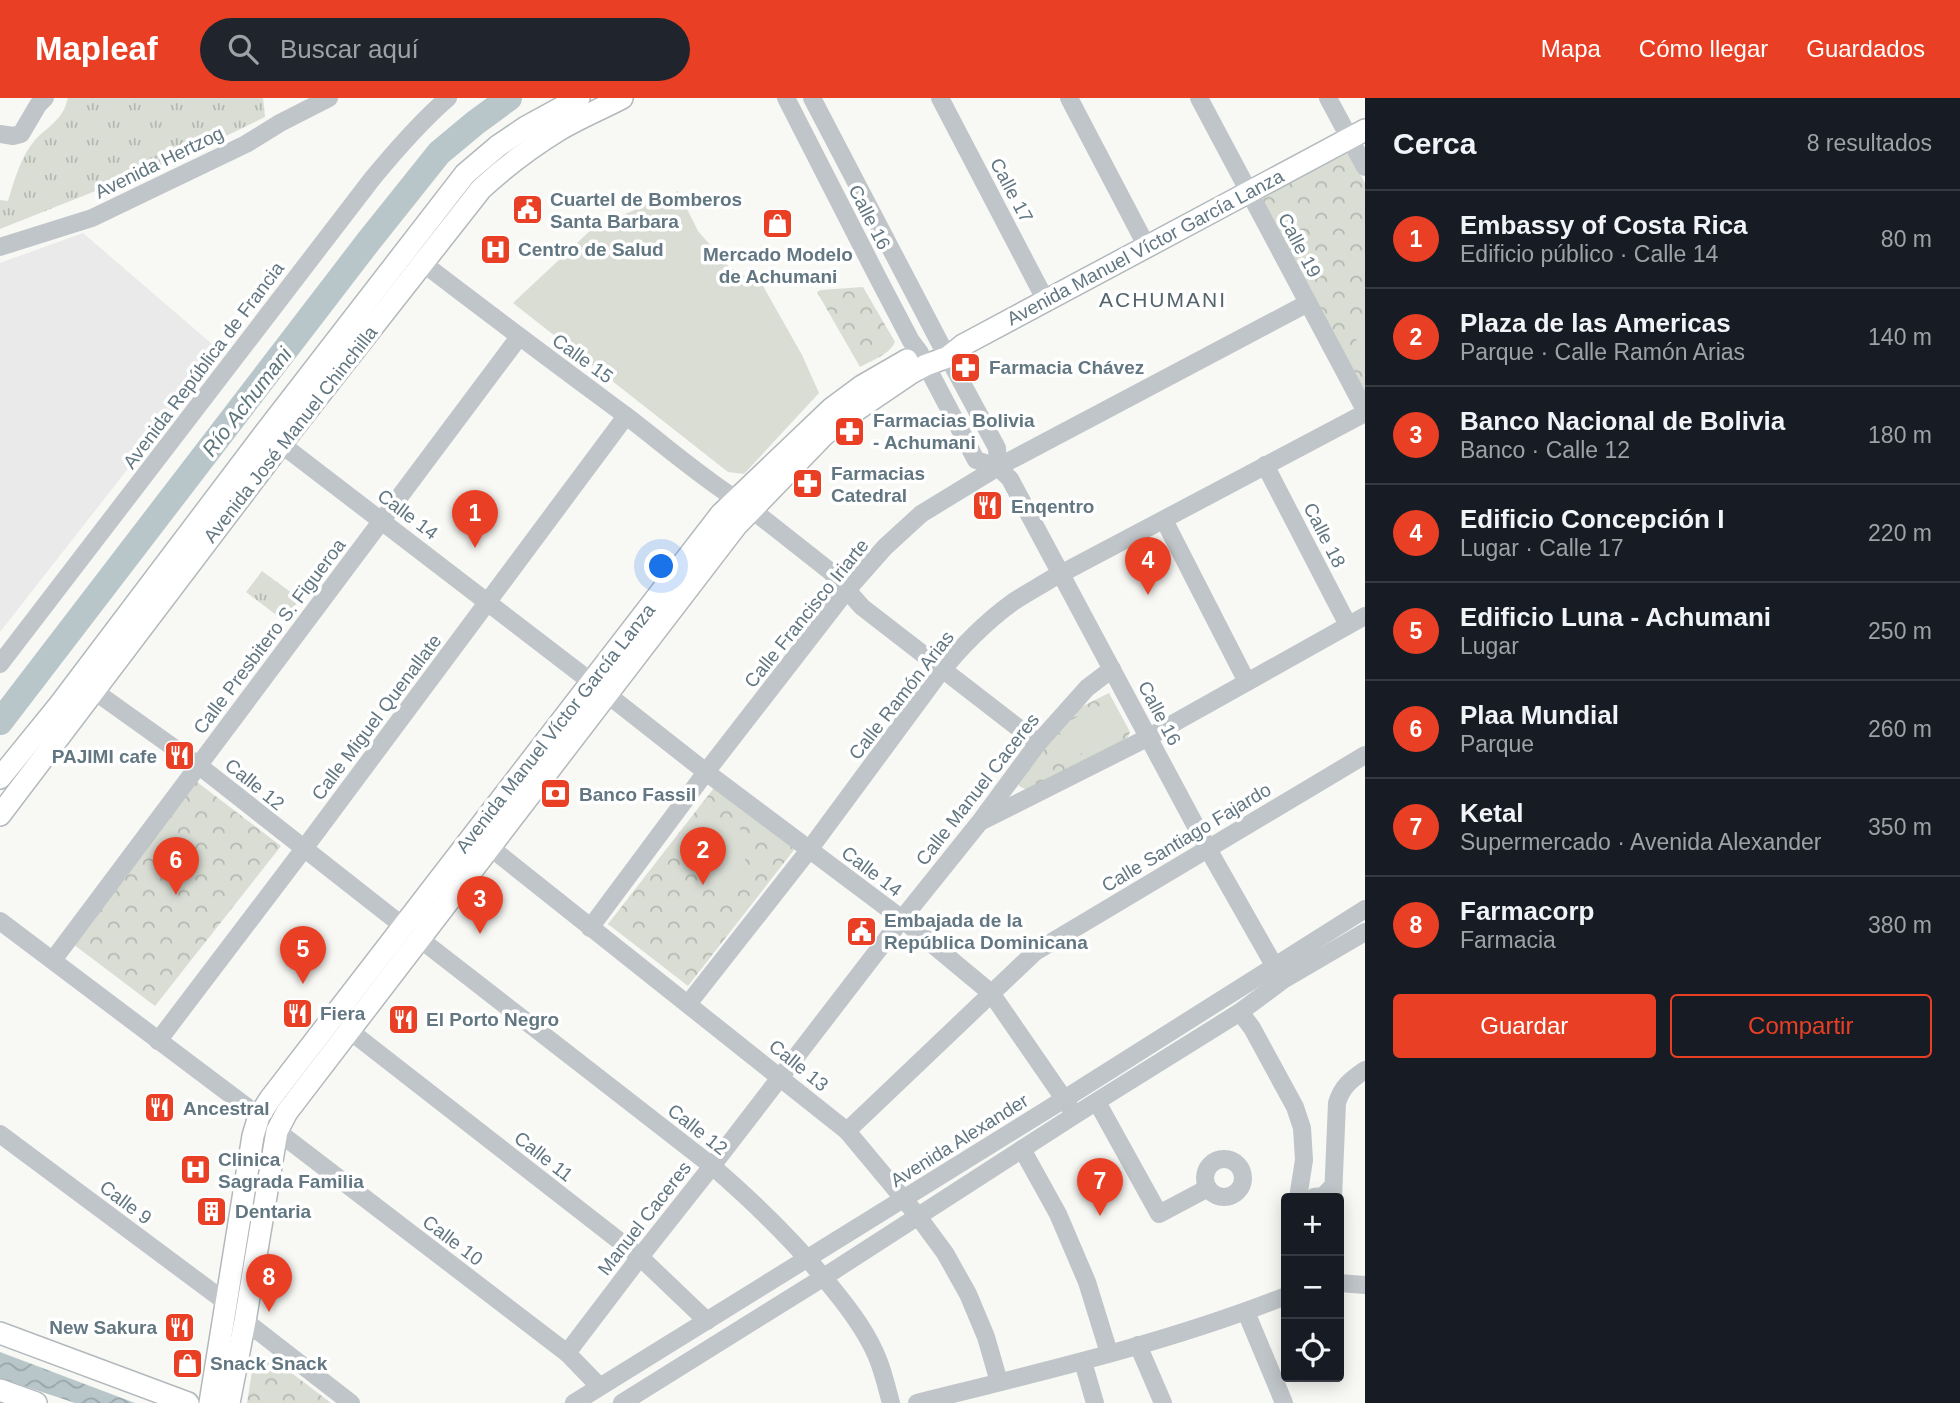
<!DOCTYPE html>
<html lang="es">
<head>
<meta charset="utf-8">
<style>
	:root { --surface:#171b24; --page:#20242c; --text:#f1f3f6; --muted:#9ea1a6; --line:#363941; --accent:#e94025 }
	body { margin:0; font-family:Helvetica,sans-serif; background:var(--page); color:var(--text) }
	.controls { position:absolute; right:21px; bottom:21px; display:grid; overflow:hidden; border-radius:7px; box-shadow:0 4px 18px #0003 }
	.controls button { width:63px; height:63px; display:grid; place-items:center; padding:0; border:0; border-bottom:2px solid var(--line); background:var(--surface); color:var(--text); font:35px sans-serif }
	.you { position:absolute; left:662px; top:469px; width:24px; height:24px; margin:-18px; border:5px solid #fff; border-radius:50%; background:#1a73e8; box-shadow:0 0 0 10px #1a73e833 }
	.badge { display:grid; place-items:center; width:46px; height:46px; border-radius:50%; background:var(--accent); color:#fff; font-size:23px; font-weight:700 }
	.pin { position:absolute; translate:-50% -58px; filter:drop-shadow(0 2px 4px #0008) }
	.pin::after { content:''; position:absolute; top:37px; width:24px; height:21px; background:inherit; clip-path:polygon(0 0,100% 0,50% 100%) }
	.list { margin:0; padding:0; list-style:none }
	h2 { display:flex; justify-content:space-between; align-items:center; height:91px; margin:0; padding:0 28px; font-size:30px }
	h2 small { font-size:23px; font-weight:400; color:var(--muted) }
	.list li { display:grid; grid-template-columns:46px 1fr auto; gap:21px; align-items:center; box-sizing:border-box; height:98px; padding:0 28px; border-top:2px solid var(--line) }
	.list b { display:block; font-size:26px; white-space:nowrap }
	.list p { margin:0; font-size:23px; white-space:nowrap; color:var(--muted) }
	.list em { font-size:23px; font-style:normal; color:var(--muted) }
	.actions { display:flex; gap:14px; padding:21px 28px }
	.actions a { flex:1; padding:16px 0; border:2px solid var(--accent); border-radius:7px; text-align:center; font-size:24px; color:var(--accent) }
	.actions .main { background:var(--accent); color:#fff }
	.icon { flex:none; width:38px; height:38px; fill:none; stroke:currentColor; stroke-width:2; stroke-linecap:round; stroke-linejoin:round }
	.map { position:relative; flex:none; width:1365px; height:1305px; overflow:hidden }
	header { display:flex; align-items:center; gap:42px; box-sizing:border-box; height:98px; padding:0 35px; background:var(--accent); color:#fff }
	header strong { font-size:33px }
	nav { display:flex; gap:38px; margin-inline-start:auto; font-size:24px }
	.search { width:490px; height:63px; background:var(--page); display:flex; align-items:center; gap:18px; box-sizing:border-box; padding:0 24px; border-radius:38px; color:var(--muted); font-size:26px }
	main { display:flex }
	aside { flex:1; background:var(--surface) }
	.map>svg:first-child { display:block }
	.built { fill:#e9eae9 }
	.grass { fill:url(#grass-tufts) }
	.park { fill:url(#park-crowns) }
	.pitch { fill:#d9ddd4 }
	.water { fill:url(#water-waves) }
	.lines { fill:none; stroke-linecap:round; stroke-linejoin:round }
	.river { stroke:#b8c6c9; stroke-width:26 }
	.major-casing { stroke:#b2b9bc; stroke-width:24 }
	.minor { stroke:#bfc5c8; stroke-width:18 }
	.major { stroke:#fff; stroke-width:21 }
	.labels { text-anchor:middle; stroke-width:7; stroke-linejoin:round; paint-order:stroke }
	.street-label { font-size:19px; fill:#627782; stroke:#fff }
	.poi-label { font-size:19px; font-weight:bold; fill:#627782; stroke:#fff; text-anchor:start }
	.neighbourhood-label { font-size:21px; letter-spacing:2px; fill:#54646c; stroke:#fff }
	.water-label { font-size:21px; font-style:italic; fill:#5d767c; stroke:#fff }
</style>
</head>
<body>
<header>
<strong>Mapleaf</strong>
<div class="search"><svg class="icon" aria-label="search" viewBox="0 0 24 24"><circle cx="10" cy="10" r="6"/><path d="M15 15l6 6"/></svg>Buscar aquí</div>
<nav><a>Mapa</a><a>Cómo llegar</a><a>Guardados</a></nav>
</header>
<main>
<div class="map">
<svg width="1365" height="1305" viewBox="0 0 1365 1305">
	<defs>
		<pattern id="grass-tufts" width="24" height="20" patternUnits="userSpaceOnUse" patternTransform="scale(1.75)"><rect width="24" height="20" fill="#d9ddd4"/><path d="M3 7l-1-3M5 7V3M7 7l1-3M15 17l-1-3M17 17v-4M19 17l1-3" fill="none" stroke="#b3b8b1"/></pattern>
		<pattern id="park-crowns" width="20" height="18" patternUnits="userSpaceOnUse" patternTransform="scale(1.75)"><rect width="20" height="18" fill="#d9ddd4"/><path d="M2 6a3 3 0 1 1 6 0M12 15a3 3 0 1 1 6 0" fill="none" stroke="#b3b8b1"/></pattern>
		<pattern id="water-waves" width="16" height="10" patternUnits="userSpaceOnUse" patternTransform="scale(1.75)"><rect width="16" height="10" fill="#b8c6c9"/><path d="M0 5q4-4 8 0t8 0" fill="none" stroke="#99a6a9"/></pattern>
	</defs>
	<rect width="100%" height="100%" fill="#f8f8f5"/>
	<path class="built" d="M83,135L220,253L0,534V165Z"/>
	<g class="grass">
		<path d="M68,0H263L265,19L191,55L0,131V102L8,103C14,83 21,58 35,42C43,33 55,26 62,15C65,11 66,5 68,0Z"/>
		<path d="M262,473L300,501L284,523L246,494Z"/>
	</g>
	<g class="park">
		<path d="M1346,53L1349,55L1365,85V294L1263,103V97Z"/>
		<path d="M863,189L895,244C889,257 872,262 860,269L817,194L821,192Z"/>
		<path d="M1109,595L1130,634L1126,643L1029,693L1019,688V676L1071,614Z"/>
		<path d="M197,684L281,748L155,908L73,846Z"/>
		<path d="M717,686L797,748L688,888L608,826Z"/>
		<path d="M269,1261L276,1263L331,1305H247L252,1273L255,1265Z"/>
	</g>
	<g class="pitch">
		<path d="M678,93L698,133L729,169L763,188L802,257L819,295L744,376L728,374L513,205L593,130Z"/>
		<path d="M1365,216V258L1347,225Z"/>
		<path d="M1111,602L1126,633L1072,660L1057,629Z"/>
		<path d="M739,723L749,784L710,791L700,729Z"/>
	</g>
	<path class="water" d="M0,1254L135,1305H75L0,1280Z"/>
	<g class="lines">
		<path class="river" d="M0,624L368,144L439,55L475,25L509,0"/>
		<defs>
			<g id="major">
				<path d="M0,680L60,606L264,336L465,76L498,48L526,29L579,0"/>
				<path d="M0,717L281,346L481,91C505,69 531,49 559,32C579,20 601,11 622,0"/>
				<path d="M0,1235L188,1305"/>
				<path d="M0,1292L36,1305"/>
				<path d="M210,1305L253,1038L259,1018L270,1001L721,416L831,311L862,288L907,262"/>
				<path d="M229,1305L245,1223L277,1033L287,1014L736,428L824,337L849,317L911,275L926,267L948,259L963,247L978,239L1365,32"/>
			</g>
		</defs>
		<use href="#major" class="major-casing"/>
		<g class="minor">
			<path d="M786,0L878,180L911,243L920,255"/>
			<path d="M812,0L941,247"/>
			<path d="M940,0L1046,203"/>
			<path d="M1069,0L1146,147"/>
			<path d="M1199,0L1365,312"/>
			<path d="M1328,0L1365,69"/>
			<path d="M0,36L13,38L21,36L38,7L45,0"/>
			<path d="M0,149L92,120L246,46L280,25L329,0"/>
			<path d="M406,152C478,208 551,262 625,317C662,345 697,376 736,401"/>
			<path d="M948,259L997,350L998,369"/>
			<path d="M926,267L976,362L998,369L1010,381L1208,751L1279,876"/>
			<path d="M270,340L281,346L590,583"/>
			<path d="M1265,367L1348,527"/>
			<path d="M751,411L831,474L862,509L1038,645"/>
			<path d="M1164,422L1247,584"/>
			<path d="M0,566L372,81C396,52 420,24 448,0"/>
			<path d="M83,585L198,667L403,828"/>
			<path d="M608,597L706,674L902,821L991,895L1071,1011"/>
			<path d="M982,723L1149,639L1365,518"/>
			<path d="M491,750L847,1033L917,1117L945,1155L968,1196L986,1239L999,1284"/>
			<path d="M0,823L259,1018"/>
			<path d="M590,830L706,674L847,492L885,449L921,416L998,369L1308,205"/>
			<path d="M420,841L712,1068C756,1106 797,1146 833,1191C851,1213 869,1237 879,1264C884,1277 887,1291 891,1305"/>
			<path d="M53,862L519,239"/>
			<path d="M688,906L809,752L936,580C958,552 984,525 1013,504C1025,496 1038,489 1051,481L1365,315"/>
			<path d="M1240,914L1252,930L1295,1009L1302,1030L1304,1062L1298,1100"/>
			<path d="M350,933L640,1159L707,1223"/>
			<path d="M158,943L303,752L626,318"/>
			<path d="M1097,1004L1159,1116L1208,1090"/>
			<path d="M277,1033L567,1255L599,1288"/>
			<path d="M847,1033L1035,854L1365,657"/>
			<path d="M0,1036L227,1205"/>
			<path d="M1022,1051L1058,1116L1087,1184L1109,1255"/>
			<circle cx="1224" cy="1080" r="19"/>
			<path d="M1314,1099L1323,1098L1333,1088"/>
			<path d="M1333,1100L1337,1005C1342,988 1351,982 1365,972"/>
			<path d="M1339,1185L1365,1187"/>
			<path d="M1246,1214L1284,1305"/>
			<path d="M245,1223L351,1305"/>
			<path d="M1138,1247L1163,1305"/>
			<path d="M567,1255L640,1159L712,1068L902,821L979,725L1038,645L1087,590L1112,571"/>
			<path d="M1083,1264L1095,1305"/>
			<path d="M574,1305L1066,1000L1365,811"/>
			<path d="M622,1305L824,1179L1075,1017L1240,914L1283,882L1365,834"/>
			<path d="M917,1305C1041,1274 1167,1245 1286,1198"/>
		</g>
		<use href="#major" class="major"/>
	</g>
	<defs>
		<symbol id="civic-square" viewBox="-11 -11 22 22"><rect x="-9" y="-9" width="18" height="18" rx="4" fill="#e94025" stroke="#fff"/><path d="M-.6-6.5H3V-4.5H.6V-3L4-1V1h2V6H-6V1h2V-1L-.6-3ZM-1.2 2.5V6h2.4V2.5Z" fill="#fff"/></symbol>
		<symbol id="shop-square" viewBox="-11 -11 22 22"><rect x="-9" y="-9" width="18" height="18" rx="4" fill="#e94025" stroke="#fff"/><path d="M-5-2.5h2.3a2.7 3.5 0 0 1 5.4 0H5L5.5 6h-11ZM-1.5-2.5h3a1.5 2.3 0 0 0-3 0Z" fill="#fff"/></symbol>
		<symbol id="hospital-square" viewBox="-11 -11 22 22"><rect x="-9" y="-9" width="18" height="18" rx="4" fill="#e94025" stroke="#fff"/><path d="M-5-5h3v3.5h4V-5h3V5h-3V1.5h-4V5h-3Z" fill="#fff"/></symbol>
		<symbol id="pharmacy-square" viewBox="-11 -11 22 22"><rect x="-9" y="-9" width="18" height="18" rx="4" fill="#e94025" stroke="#fff"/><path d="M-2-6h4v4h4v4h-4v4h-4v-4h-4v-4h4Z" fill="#fff"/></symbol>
		<symbol id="restaurant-square" viewBox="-11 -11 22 22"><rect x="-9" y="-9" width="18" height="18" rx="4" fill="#e94025" stroke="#fff"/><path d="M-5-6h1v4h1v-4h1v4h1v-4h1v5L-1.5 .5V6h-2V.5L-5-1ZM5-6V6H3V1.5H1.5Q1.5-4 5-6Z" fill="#fff"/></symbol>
		<symbol id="bank-square" viewBox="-11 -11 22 22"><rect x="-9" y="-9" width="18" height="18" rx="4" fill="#e94025" stroke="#fff"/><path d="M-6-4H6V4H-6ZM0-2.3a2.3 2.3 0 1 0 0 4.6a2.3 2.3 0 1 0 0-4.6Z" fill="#fff"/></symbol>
		<symbol id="building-square" viewBox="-11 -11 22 22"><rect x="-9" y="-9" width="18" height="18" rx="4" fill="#e94025" stroke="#fff"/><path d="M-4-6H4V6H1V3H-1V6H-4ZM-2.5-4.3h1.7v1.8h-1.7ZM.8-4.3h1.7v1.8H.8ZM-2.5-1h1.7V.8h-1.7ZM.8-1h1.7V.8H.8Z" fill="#fff"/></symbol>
	</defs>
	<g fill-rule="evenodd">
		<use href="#civic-square" x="510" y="94" width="35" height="35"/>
		<use href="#shop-square" x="760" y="108" width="35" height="35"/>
		<use href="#hospital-square" x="478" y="134" width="35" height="35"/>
		<use href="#pharmacy-square" x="948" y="252" width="35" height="35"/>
		<use href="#pharmacy-square" x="832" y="316" width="35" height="35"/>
		<use href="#pharmacy-square" x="790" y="368" width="35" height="35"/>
		<use href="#restaurant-square" x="970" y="390" width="35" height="35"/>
		<use href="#restaurant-square" x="162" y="640" width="35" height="35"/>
		<use href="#bank-square" x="538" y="678" width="35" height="35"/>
		<use href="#civic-square" x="844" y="816" width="35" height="35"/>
		<use href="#restaurant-square" x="280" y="898" width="35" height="35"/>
		<use href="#restaurant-square" x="386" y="904" width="35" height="35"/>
		<use href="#restaurant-square" x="142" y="992" width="35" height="35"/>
		<use href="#hospital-square" x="178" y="1054" width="35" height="35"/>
		<use href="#building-square" x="194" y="1096" width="35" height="35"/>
		<use href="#restaurant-square" x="162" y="1212" width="35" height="35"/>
		<use href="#shop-square" x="170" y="1248" width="35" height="35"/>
	</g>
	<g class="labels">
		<g class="street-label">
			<text transform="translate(159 64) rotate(-26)" y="7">Avenida Hertzog</text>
			<text transform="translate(1012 92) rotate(62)" y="7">Calle 17</text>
			<text transform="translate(870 119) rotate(63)" y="7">Calle 16</text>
			<text transform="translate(1300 147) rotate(62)" y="7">Calle 19</text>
			<text transform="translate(1145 149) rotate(-28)" y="7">Avenida Manuel Víctor García Lanza</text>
			<text transform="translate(583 260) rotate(36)" y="7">Calle 15</text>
			<text transform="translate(203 267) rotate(-53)" y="7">Avenida República de Francia</text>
			<text transform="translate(290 336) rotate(-52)" y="7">Avenida José Manuel Chinchilla</text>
			<text transform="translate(408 416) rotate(37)" y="7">Calle 14</text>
			<text transform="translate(1325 437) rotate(63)" y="7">Calle 18</text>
			<text transform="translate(806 515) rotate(-51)" y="7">Calle Francisco Iriarte</text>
			<text transform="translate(269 538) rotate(-53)" y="7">Calle Presbitero S. Figueroa</text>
			<text transform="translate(901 597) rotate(-52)" y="7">Calle Ramón Arias</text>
			<text transform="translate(1160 615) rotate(62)" y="7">Calle 16</text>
			<text transform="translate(376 619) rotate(-53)" y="7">Calle Miguel Quenallate</text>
			<text transform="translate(555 630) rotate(-52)" y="7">Avenida Manuel Víctor García Lanza</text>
			<text transform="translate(255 686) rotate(39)" y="7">Calle 12</text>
			<text transform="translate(977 691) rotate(-52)" y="7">Calle Manuel Caceres</text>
			<text transform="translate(1186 739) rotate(-31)" y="7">Calle Santiago Fajardo</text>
			<text transform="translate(872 773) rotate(37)" y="7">Calle 14</text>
			<text transform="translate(799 967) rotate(39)" y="7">Calle 13</text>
			<text transform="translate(698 1031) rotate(38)" y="7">Calle 12</text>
			<text transform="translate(959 1042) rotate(-32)" y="7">Avenida Alexander</text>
			<text transform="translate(544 1058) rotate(38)" y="7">Calle 11</text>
			<text transform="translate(126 1104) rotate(37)" y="7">Calle 9</text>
			<text transform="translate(644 1120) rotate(-52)" y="7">Manuel Caceres</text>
			<text transform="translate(453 1142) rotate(37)" y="7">Calle 10</text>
		</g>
		<g class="poi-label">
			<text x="550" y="108">Cuartel de Bomberos<tspan x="550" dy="22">Santa Barbara</tspan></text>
			<text x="518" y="158">Centro de Salud</text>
			<text x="778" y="163" text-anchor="middle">Mercado Modelo<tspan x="778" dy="22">de Achumani</tspan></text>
			<text x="989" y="276">Farmacia Chávez</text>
			<text x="873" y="329">Farmacias Bolivia<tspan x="873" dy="22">- Achumani</tspan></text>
			<text x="831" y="382">Farmacias<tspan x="831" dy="22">Catedral</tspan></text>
			<text x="1011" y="415">Enqentro</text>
			<text x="157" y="665" text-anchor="end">PAJIMI cafe</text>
			<text x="579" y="703">Banco Fassil</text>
			<text x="884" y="829">Embajada de la<tspan x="884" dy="22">República Dominicana</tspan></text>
			<text x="320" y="922">Fiera</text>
			<text x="426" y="928">El Porto Negro</text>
			<text x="183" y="1017">Ancestral</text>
			<text x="218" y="1068">Clinica<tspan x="218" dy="22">Sagrada Familia</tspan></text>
			<text x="235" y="1120">Dentaria</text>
			<text x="157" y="1236" text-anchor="end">New Sakura</text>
			<text x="210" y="1272">Snack Snack</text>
		</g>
		<g class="neighbourhood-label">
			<text x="1163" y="209">ACHUMANI</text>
		</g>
		<g class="water-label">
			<text transform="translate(247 304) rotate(-52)" y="7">Río Achumani</text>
		</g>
	</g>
</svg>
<div class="controls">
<button>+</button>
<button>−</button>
<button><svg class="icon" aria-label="locate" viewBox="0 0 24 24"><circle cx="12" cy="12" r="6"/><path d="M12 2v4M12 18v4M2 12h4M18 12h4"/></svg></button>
</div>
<div class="you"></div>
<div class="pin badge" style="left:475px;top:450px">1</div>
<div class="pin badge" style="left:703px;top:787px">2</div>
<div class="pin badge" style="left:480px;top:836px">3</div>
<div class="pin badge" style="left:1148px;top:497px">4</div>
<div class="pin badge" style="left:303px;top:886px">5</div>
<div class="pin badge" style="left:176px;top:797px">6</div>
<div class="pin badge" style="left:1100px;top:1118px">7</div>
<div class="pin badge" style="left:269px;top:1214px">8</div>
</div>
<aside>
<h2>Cerca<small>8 resultados</small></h2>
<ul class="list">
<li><span class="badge">1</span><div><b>Embassy of Costa Rica</b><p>Edificio público · Calle 14</p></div><em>80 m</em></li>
<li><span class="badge">2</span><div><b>Plaza de las Americas</b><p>Parque · Calle Ramón Arias</p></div><em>140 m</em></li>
<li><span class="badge">3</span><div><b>Banco Nacional de Bolivia</b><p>Banco · Calle 12</p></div><em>180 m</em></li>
<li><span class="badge">4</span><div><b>Edificio Concepción I</b><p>Lugar · Calle 17</p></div><em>220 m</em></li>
<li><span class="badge">5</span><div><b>Edificio Luna - Achumani</b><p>Lugar</p></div><em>250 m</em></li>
<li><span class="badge">6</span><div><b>Plaa Mundial</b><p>Parque</p></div><em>260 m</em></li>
<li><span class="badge">7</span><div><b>Ketal</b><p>Supermercado · Avenida Alexander</p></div><em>350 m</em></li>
<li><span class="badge">8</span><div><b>Farmacorp</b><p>Farmacia</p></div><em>380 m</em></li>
</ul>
<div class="actions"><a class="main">Guardar</a><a>Compartir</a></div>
</aside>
</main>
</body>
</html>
